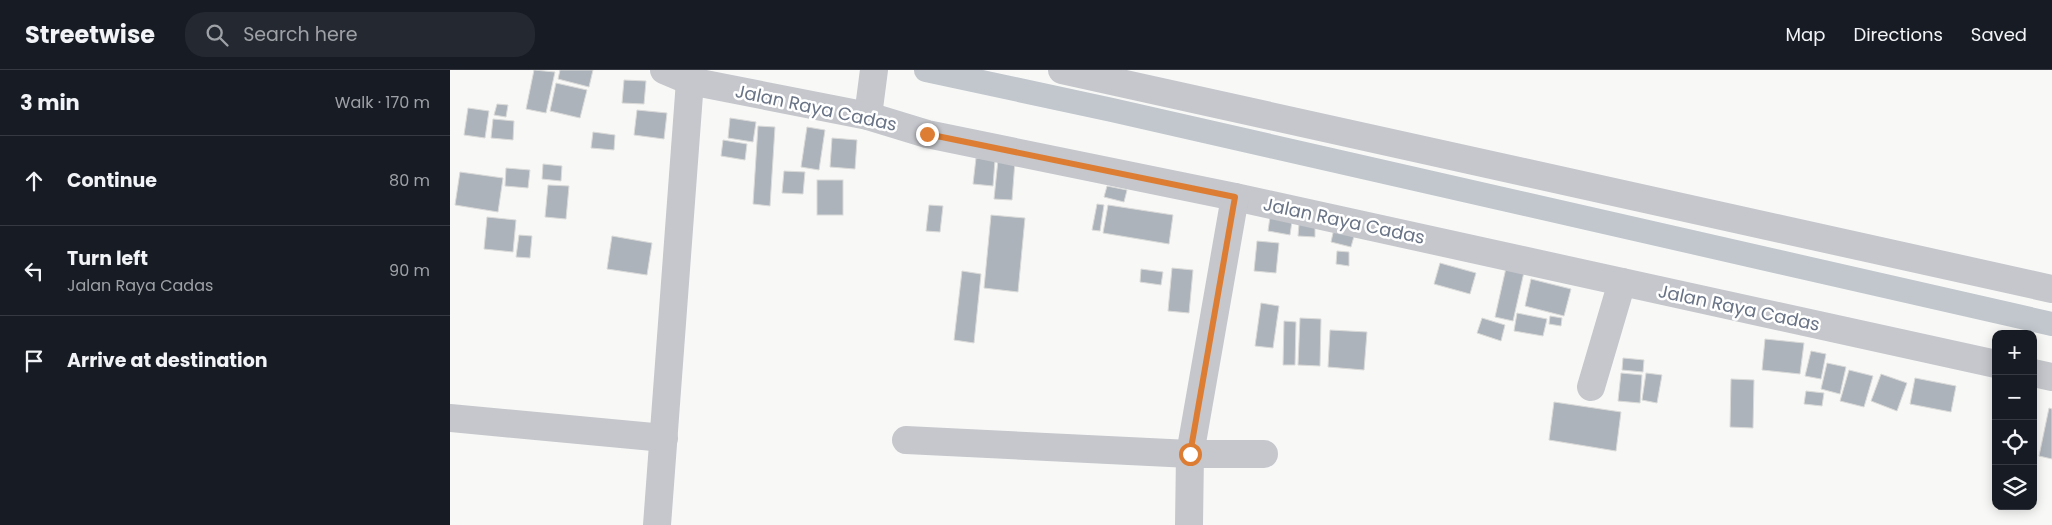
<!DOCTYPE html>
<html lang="en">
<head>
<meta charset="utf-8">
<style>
	:root { --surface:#171b24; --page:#242831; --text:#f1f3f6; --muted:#9ea1a6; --line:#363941 }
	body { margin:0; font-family:Poppins,sans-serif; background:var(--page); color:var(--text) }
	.controls { position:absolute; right:15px; bottom:15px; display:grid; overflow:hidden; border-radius:10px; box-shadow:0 2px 12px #0003 }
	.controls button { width:45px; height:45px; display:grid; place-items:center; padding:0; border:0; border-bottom:1px solid var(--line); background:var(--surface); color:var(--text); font:25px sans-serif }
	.stop { position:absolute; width:15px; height:15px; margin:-11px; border:4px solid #dc7d33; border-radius:50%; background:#fff }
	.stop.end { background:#dc7d33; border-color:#fff; box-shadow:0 1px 5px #0008 }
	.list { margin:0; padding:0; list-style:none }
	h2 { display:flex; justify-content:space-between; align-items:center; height:65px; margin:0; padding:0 20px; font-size:21px }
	h2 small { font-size:16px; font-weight:400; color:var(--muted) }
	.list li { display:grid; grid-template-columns:32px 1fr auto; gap:15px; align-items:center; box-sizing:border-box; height:90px; padding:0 20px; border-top:1px solid var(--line) }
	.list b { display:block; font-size:19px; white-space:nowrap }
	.list p { margin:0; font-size:16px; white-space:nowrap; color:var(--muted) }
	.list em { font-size:16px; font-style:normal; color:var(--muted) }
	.icon { flex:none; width:28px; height:28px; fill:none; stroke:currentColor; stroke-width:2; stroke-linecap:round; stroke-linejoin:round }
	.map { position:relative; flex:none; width:1602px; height:455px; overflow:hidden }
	header { display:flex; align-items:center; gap:30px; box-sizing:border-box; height:70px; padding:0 25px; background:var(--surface); border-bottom:1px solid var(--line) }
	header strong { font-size:24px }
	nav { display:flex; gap:28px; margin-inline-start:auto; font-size:18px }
	.search { width:350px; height:45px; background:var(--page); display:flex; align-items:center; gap:12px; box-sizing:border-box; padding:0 18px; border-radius:20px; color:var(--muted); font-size:19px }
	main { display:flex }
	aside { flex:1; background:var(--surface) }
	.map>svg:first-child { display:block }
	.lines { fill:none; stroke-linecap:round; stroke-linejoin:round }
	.canal { stroke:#c1c7cd; stroke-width:24 }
	.building { fill:#adb3bb; stroke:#dadbd9 }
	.minor { stroke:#c5c7cc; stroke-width:28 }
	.route { stroke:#dc7d33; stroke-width:6 }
	.labels { text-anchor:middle; stroke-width:5; stroke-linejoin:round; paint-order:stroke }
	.street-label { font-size:18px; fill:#697386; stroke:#fff }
</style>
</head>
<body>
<header>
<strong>Streetwise</strong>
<div class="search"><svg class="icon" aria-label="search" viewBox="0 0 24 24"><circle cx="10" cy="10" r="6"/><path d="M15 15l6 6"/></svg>Search here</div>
<nav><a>Map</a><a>Directions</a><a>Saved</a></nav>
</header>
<main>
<aside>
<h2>3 min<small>Walk · 170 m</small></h2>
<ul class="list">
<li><svg class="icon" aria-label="ahead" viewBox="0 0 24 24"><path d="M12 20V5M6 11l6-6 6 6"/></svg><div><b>Continue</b></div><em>80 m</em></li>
<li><svg class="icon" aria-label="left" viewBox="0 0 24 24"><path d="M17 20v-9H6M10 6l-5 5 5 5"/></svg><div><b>Turn left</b><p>Jalan Raya Cadas</p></div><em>90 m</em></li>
<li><svg class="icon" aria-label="arrive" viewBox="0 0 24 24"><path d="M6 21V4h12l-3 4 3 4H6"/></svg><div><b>Arrive at destination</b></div></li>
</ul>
</aside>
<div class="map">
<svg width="1602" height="455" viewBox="0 0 1602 455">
	<rect width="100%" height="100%" fill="#f8f9f7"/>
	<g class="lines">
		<path class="canal" d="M476,0L662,40L1602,254"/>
	</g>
	<g class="building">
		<path d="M84,0L105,2L96,43L76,39Z"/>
		<path d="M110,0H143L139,17L108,9Z"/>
		<path d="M174,10L196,11L194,34L172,33Z"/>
		<path d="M106,13L137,20L130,48L100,41Z"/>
		<path d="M47,34L58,35L56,47L44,45Z"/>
		<path d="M18,38L39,41L35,68L14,65Z"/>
		<path d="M187,40L217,43L214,69L184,65Z"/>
		<path d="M280,48L306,52L303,72L278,68Z"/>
		<path d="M43,49L64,51L63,70L41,68Z"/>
		<path d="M308,56L325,57L320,136L303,134Z"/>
		<path d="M357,57L375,60L369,100L351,97Z"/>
		<path d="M143,62L165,65L164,80L141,78Z"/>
		<path d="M382,68L407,70L405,99L380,97Z"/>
		<path d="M273,70L297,74L295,90L271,86Z"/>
		<path d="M526,88L545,90L543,116L523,114Z"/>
		<path d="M548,90L565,91L562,130L544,129Z"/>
		<path d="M93,94L112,96L111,111L92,109Z"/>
		<path d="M56,98L80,100L78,118L55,116Z"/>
		<path d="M334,101L355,102L353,124L332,123Z"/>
		<path d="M10,102L53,108L48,142L5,135Z"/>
		<rect x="367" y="110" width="26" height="35"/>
		<path d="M98,115L119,116L116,149L95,147Z"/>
		<path d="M657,116L677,120L674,132L654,127Z"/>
		<path d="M647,134L654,135L650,161L642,160Z"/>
		<path d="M479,135L493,136L490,162L476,161Z"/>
		<path d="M658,135L723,145L719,174L653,163Z"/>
		<path d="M541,145L575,148L568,222L534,218Z"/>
		<path d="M37,147L66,150L63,182L34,179Z"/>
		<path d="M820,147L842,151L840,165L818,161Z"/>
		<path d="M849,154L865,155V167L848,166Z"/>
		<path d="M885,154L906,159L901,177L881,172Z"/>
		<path d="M69,165L82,166L80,188L66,187Z"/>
		<path d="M162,166L202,173L197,205L157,199Z"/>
		<path d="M807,171L829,173L826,203L804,201Z"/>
		<path d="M887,181L899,182V196L886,194Z"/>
		<path d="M990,193L1026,203L1020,224L984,214Z"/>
		<path d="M722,198L743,200L739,243L718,241Z"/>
		<path d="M1056,198L1074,202L1063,251L1045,247Z"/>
		<path d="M691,199L713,202L711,215L690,212Z"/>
		<path d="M512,201L531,204L524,273L504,270Z"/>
		<path d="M1081,209L1121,219L1114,246L1075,236Z"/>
		<path d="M811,233L829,236L823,278L805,276Z"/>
		<path d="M1067,243L1097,249L1093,266L1064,261Z"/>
		<path d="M1100,246L1112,248L1111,256L1099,254Z"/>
		<path d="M850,248L871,249L870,296L848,295Z"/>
		<path d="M1032,248L1055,255L1051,271L1027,263Z"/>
		<path d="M834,251L846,252L845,295H833Z"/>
		<path d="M880,260L917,262L914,300L878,297Z"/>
		<path d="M1315,269L1354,273L1350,304L1312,300Z"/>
		<path d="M1361,281L1376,284L1371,309L1355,306Z"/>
		<path d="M1173,288L1194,290L1193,302L1172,300Z"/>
		<path d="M1377,293L1396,297L1390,324L1371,319Z"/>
		<path d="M1399,300L1423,306L1414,337L1390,331Z"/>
		<path d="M1171,303L1192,305L1190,333L1168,331Z"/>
		<path d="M1196,303L1212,305L1207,333L1192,330Z"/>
		<path d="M1431,304L1457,313L1447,341L1421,331Z"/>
		<path d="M1465,308L1506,316L1501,342L1460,334Z"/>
		<path d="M1281,309L1304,310L1303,358L1280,357Z"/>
		<path d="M1356,321L1374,323L1372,336L1354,334Z"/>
		<path d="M1104,332L1171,342L1166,381L1099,370Z"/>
		<path d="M1599,338L1602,339V389L1589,386Z"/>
	</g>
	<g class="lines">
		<g class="minor">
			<path d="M214,0L240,11L418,46L477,64L785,127L1546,294"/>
			<path d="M612,0L1602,219"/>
			<path d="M418,46L424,0"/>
			<path d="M1583,303L1602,307"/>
			<path d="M1141,317L1172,212"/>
			<path d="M0,348L214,368"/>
			<path d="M456,370L740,384H814"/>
			<path d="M207,455L240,11"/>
			<path d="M739,455L740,384L785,127"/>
		</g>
	</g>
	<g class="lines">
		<path class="route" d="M477,64L785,127L740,384"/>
	</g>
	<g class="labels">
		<g class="street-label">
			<text transform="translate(366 38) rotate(12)" y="6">Jalan Raya Cadas</text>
			<text transform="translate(894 151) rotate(12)" y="6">Jalan Raya Cadas</text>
			<text transform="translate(1289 238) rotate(12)" y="6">Jalan Raya Cadas</text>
		</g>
	</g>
</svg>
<div class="controls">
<button>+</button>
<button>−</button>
<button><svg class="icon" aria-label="locate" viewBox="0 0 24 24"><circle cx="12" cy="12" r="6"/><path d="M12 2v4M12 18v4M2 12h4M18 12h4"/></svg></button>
<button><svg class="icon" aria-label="layers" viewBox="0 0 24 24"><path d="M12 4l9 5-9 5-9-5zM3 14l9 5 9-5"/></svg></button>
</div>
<div class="stop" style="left:740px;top:384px"></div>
<div class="stop end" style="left:477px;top:64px"></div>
</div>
</main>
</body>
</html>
